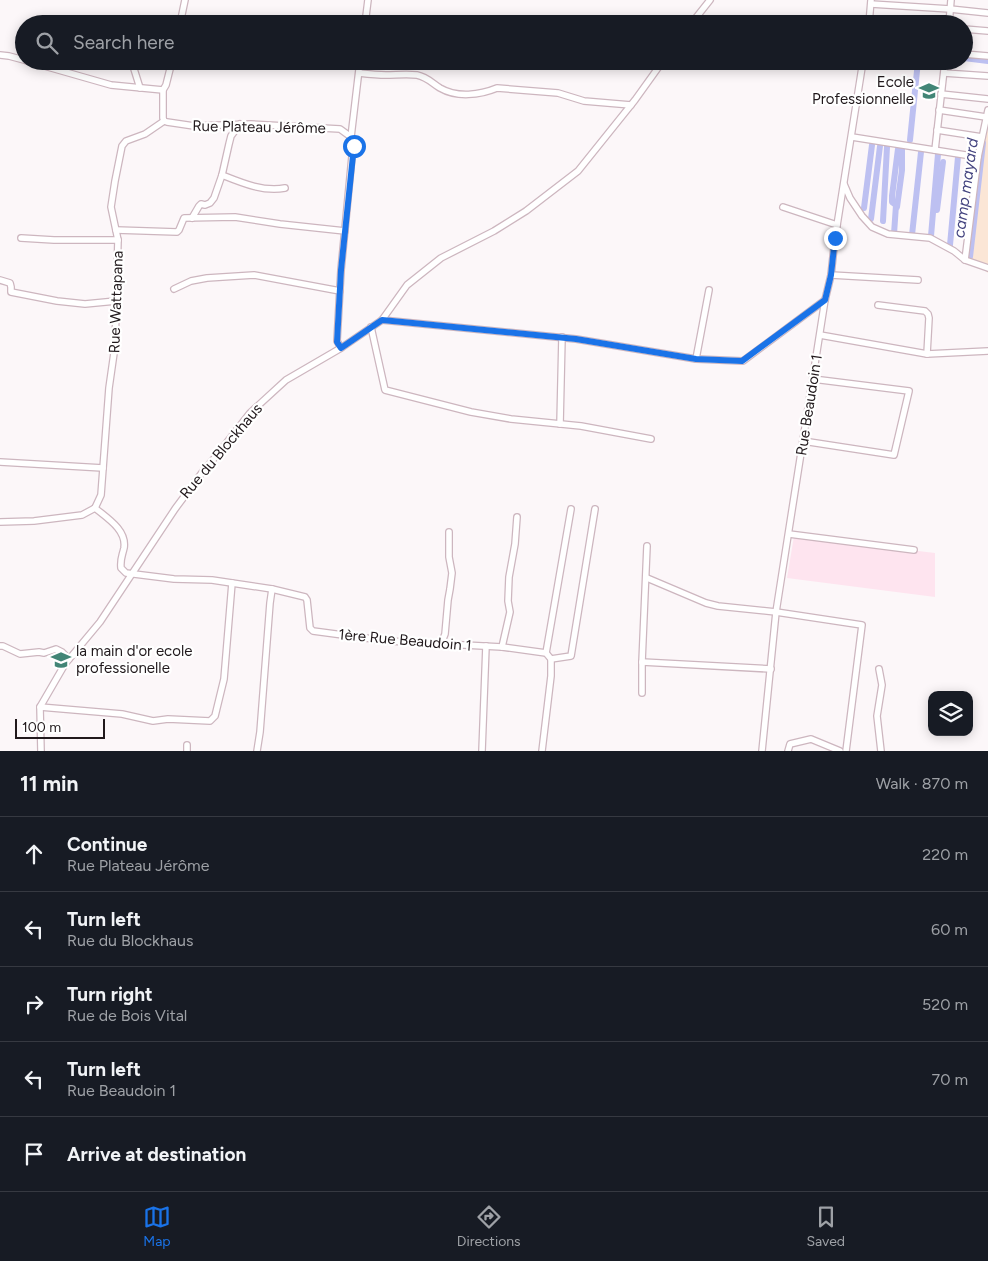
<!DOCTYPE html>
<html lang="en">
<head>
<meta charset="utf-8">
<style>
	:root { --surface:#171b24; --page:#242831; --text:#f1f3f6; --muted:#9ea1a6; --line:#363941; --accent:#1a73e8 }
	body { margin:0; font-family:Figtree,sans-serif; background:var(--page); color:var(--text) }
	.controls { position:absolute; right:15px; bottom:15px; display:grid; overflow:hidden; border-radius:10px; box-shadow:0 2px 12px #0003 }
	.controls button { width:45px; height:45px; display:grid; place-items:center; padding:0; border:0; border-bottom:1px solid var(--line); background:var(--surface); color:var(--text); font:25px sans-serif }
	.scale { position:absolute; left:15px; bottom:12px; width:90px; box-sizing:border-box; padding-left:5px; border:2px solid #21191c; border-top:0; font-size:14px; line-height:18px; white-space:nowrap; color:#21191c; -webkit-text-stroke:4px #fff; paint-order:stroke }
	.stop { position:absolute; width:15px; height:15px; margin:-11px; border:4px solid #1a73e8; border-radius:50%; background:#fff }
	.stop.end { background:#1a73e8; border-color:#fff; box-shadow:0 1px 5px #0008 }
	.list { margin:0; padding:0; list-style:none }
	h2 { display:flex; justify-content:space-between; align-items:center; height:65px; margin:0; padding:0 20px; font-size:21px }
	h2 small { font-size:16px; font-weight:400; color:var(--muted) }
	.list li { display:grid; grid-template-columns:32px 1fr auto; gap:15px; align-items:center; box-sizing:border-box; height:75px; padding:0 20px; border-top:1px solid var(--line) }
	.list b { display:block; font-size:19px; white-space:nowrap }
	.list p { margin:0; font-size:16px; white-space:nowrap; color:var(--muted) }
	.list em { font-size:16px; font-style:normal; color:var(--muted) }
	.icon { flex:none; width:28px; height:28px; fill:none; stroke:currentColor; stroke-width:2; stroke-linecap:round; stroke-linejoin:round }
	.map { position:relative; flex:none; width:988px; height:751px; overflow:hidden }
	.search { position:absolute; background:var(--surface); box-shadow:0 2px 12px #0003; left:15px; right:15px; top:15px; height:55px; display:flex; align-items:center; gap:12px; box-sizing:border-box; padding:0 18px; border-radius:28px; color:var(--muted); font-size:19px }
	.sheet { height:440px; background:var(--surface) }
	nav { display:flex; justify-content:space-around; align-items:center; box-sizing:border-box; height:70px; border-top:1px solid var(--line); background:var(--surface); font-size:14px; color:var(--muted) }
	nav a { display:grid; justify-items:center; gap:2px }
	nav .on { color:var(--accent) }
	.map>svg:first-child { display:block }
	.built { fill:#fee4ef }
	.green { fill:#fbe6d6 }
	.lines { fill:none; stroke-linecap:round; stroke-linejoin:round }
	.canal { stroke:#bdc0f1; stroke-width:6 }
	.minor-casing { stroke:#cdb6bf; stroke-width:8 }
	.minor { stroke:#fff; stroke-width:5.5 }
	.route { stroke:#1a73e8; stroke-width:6 }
	.labels { text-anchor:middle; stroke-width:4.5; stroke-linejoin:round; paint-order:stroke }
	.poi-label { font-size:15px; fill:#21191c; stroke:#fff; text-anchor:end }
	.street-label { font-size:15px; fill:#21191c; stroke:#fff }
	.water-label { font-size:16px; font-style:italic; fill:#43437f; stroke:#fff }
</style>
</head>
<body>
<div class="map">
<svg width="988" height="751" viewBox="0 0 988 751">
	<rect width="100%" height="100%" fill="#fcf7f9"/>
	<path class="built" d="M794,536L935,553V597L787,578Z"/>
	<path class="green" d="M988,128V273L971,258L982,157Z"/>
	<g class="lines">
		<g class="canal">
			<path d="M964,58L988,61"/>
			<path d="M910,140L918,61"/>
			<path d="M897,207L902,170V149"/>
			<path d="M864,208L872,145"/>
			<path d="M937,210L943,162"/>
			<path d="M871,219L880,146"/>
			<path d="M883,221L887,147"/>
			<path d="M894,234L896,205L892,202V196L898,149"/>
			<path d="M912,235L921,152"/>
			<path d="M931,236L938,154"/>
			<path d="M950,245L958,157"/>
			<path d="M970,257L983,143"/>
		</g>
		<defs>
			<g id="minor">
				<path d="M871,4L950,9L988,13"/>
				<path d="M869,22L894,24"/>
				<path d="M180,24L185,0"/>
				<path d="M365,24L368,0"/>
				<path d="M691,24L710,0"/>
				<path d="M869,24L871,0"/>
				<path d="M949,24L951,0"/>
				<path d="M964,29L988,31"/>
				<path d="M964,54L988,56"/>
				<path d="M0,55L9,56L24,60"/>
				<path d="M27,61L111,85L163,90"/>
				<path d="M133,61L134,69L140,88"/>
				<path d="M172,61L166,85L163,90V118L164,121L167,122L194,126L251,124L340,129L351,137L353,146L341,270L337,341L341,348"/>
				<path d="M359,73C368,74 377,75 386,75C396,75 407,74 417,75C427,77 432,83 440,88C457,98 480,95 497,88L558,93L584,101L631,105"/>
				<path d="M944,73L988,76"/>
				<path d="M941,94L988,99"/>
				<path d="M939,110L986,117"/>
				<path d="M937,130L982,137"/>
				<path d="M351,137L360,61"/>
				<path d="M852,137L978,157"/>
				<path d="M935,150L945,61"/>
				<path d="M222,175C242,183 263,192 285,188"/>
				<path d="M844,184L850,198L862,216L872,227L888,234L930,238L954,251L965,260L988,268"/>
				<path d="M783,207L837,225"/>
				<path d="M192,218L199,206L201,204L205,205L210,203L214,198L222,175L229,144L231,136L240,124"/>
				<path d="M116,230L177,232L179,230L184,218L235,217L280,224L345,231"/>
				<path d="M21,238L54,240H118"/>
				<path d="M965,260L978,157L988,110"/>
				<path d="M831,275L918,280"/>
				<path d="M0,280L10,283L11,287V292L57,301L85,304L116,301"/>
				<path d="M174,289L191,281L207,278L254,275L340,291"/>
				<path d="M878,305L925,311L928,314L929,318L927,354"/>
				<path d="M382,320L576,339L696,359L743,361L825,300"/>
				<path d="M371,327L385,390L471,412L511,419L581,426L651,439"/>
				<path d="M820,335L927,354L988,351"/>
				<path d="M696,359L709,290"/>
				<path d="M560,424L562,337"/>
				<path d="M803,441L894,455L909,391L813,379"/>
				<path d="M0,462L103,468"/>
				<path d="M95,508C107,518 127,530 124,548C122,557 120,559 121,568L126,573L174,579L212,580L272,589L305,597L307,600L310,628L313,631L388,641L502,647L546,653L551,659V676L542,751"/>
				<path d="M95,508L101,495L109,388L115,346L118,240L111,207L115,181L122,146L126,141L145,134L164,121"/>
				<path d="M0,522L34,521L82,515L95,508"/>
				<path d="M789,534L914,550"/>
				<path d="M647,578L706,603L718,606L776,612L862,625L846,751"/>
				<path d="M441,644L445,634L448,600L450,589L452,573L449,557V532"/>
				<path d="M0,646H3L20,654L39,652L44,653L56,649L62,652L69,659"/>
				<path d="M502,647L510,612L508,601L509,577L515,544L517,517"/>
				<path d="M546,653L571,509"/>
				<path d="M551,659L571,656L595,509"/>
				<path d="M642,662L771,669"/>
				<path d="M879,669L882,685L877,716L881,751"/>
				<path d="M642,693V662L647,546"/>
				<path d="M40,707L122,714L153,721L168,719L210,721L215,716L224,679L232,583"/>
				<path d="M187,745V751"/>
				<path d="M41,751L40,707L65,664L100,622L175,509L204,470L217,455L250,413L286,380L341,348L382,320L407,285L441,258L494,231L526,211L578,171L635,100L663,61"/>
				<path d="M257,751L260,732L270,603L272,589"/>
				<path d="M482,751L486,646"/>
				<path d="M762,751L776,612L825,300L831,275L835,238L863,61"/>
				<path d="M788,751L790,744L811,739L840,751"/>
			</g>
		</defs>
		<use href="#minor" class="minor-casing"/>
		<use href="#minor" class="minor"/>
	</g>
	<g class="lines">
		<path class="route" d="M354,146L341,270L337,342L341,348L382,320L576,339L696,359L742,361L825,300L831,275L835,238"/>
	</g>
	<defs>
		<symbol id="university-bare" viewBox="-9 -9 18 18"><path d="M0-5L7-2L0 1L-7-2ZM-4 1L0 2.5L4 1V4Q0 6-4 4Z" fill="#428576" stroke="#fff" stroke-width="2.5" paint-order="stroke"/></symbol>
	</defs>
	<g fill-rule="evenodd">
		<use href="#university-bare" x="915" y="77" width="28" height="28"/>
		<use href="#university-bare" x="47" y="646" width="28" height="28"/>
	</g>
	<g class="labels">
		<g class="poi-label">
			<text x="914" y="87">Ecole<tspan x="914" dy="17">Professionnelle</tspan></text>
			<text x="76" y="656" text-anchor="start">la main d'or ecole<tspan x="76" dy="17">professionelle</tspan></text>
		</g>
		<g class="street-label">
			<text transform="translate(259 127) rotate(1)" y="5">Rue Plateau Jérôme</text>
			<text transform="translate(116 302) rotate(-88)" y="5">Rue Wattapana</text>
			<text transform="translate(809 405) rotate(-81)" y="5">Rue Beaudoin 1</text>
			<text transform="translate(221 451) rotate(-50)" y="5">Rue du Blockhaus</text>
			<text transform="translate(405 640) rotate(5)" y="5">1ère Rue Beaudoin 1</text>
		</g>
		<g class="water-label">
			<text transform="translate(965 188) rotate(-82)" y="6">camp mayard</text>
		</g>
	</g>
</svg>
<div class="controls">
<button><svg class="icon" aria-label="layers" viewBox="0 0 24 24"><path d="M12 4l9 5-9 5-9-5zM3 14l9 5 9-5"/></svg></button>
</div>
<div class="scale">100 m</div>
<div class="stop" style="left:354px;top:146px"></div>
<div class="stop end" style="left:835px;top:238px"></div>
<div class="search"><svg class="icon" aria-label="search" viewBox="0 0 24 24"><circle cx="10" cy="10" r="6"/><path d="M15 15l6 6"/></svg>Search here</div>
</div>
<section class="sheet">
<h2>11 min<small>Walk · 870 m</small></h2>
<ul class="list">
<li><svg class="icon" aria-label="ahead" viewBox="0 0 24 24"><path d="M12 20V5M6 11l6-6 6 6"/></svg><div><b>Continue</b><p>Rue Plateau Jérôme</p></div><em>220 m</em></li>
<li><svg class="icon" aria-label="left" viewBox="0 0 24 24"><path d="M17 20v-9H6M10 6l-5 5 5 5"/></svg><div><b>Turn left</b><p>Rue du Blockhaus</p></div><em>60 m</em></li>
<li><svg class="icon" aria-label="right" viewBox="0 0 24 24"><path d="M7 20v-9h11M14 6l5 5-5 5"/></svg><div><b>Turn right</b><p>Rue de Bois Vital</p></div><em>520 m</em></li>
<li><svg class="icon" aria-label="left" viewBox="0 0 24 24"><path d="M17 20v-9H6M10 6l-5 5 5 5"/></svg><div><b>Turn left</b><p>Rue Beaudoin 1</p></div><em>70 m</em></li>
<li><svg class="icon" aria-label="arrive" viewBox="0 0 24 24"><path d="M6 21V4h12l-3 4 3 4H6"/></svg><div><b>Arrive at destination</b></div></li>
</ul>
</section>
<nav>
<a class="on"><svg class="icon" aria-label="map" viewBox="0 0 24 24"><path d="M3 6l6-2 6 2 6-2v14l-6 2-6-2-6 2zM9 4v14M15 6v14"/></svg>Map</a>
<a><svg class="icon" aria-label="directions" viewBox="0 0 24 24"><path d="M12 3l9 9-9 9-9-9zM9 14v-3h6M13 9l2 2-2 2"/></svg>Directions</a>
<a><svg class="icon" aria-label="saved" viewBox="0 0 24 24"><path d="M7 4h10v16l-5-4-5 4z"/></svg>Saved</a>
</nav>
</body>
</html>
